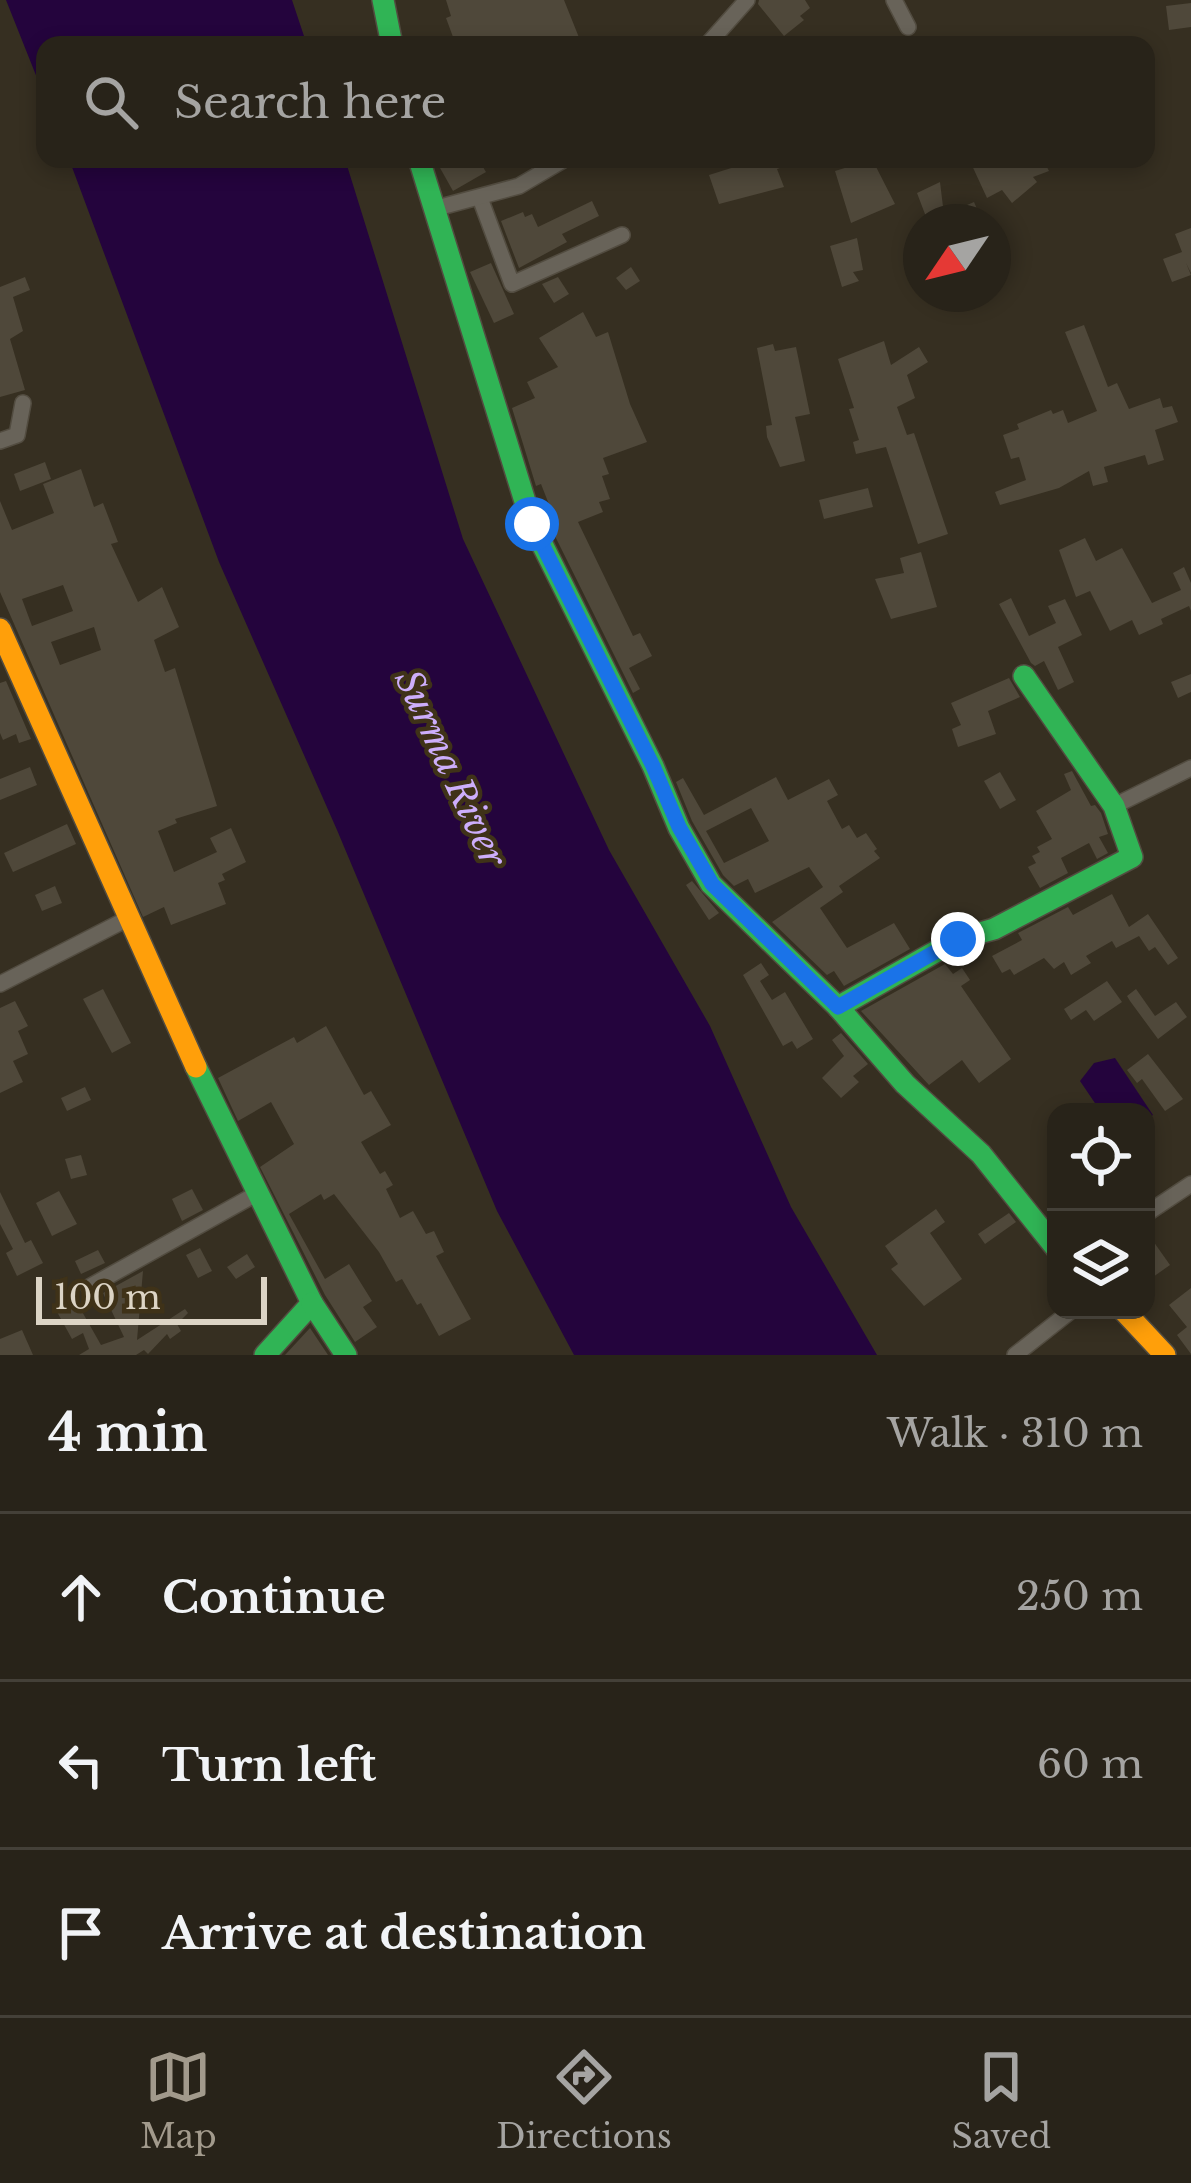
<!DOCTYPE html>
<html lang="en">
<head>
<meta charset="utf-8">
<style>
	:root { --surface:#282319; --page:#302b22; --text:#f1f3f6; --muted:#a5a4a2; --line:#444038; --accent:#a29a8c }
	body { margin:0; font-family:"Libre Baskerville",serif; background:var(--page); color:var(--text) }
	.controls { position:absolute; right:36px; bottom:36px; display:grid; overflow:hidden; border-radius:24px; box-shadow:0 6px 18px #0003 }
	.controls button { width:108px; height:108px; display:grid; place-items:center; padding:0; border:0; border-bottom:3px solid var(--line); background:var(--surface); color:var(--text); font:60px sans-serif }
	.compass { position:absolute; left:903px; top:204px; width:108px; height:108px; border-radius:50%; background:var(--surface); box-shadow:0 6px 18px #0003; rotate:235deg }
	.scale { position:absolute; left:36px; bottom:30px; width:231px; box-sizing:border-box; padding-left:12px; border:6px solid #dcd4c5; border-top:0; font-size:33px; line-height:42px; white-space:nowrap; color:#dcd4c5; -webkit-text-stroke:9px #3f3218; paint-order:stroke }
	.stop { position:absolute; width:36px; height:36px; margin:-27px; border:9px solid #1a73e8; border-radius:50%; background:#fff }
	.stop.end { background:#1a73e8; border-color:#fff; box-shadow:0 3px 12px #0008 }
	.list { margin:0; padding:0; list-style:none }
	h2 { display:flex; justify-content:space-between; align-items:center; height:156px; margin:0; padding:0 48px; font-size:51px }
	h2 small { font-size:39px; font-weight:400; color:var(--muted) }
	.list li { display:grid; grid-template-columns:78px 1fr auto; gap:36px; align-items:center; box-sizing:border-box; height:168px; padding:0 48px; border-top:3px solid var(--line) }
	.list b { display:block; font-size:45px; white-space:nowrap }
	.list em { font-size:39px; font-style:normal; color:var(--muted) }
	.icon { flex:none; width:66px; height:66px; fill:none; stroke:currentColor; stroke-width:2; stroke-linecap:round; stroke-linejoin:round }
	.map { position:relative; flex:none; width:1191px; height:1355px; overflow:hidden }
	.search { position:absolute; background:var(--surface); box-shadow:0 6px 18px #0003; left:36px; right:36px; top:36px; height:132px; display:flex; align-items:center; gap:30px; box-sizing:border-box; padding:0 42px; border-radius:24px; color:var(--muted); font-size:45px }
	.sheet { height:660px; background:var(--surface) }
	nav { display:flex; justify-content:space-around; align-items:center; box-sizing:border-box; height:168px; border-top:3px solid var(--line); background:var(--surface); font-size:33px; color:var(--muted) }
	nav a { display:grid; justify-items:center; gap:6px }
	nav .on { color:var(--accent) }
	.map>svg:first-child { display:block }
	.water { fill:#24043d }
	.building { fill:#4f483a; fill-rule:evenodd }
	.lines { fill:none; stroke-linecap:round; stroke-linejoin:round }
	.street-casing { stroke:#524c40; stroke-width:18 }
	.fast-casing { stroke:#524c40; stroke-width:24 }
	.slow-casing { stroke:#524c40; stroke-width:24 }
	.street { stroke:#686359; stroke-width:15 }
	.fast { stroke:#30b455; stroke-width:21 }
	.slow { stroke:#ff9f0a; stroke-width:21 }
	.route { stroke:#1a73e8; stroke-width:15 }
	.labels { text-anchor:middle; stroke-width:9; stroke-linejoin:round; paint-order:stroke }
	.water-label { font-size:36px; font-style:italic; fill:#cdaefb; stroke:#3f3218 }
</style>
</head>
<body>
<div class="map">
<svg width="1191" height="1355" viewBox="0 0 1191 1355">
	<rect width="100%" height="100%" fill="#362f21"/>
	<g class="water">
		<path d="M6,0H292L307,45H45V98Z"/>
		<path d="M69,159H345L463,539L609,850L710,1026L791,1207L877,1355H574L497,1211L337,830L219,562Z"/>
		<path d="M1115,1058L1153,1115L1146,1119V1112H1101L1080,1081L1094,1063Z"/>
	</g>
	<g class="building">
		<path d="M446,0H564L582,45H456L446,18L451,16Z"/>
		<path d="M759,0H805L810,8L800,16L804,20L784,36L758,4Z"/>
		<path d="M1191,3V27L1169,30L1166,6Z"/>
		<path d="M435,159H478L486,172L453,191Z"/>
		<path d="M742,159H800L801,161L777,169L784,187L719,204L709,175L744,164Z"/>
		<path d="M846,159H872L895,204L851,223L835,171L848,167Z"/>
		<path d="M969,159H1043L1049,171L1033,177L1037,182L1012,203L1002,190L987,198Z"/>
		<path d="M940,182L944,215L974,202L980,216L966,222H928L917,193Z"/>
		<path d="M592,201L599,216L562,234L567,242L519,268L501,221L523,212L525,217L532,214L538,227Z"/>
		<path d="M1191,228V273L1186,263L1191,275L1172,282L1163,259L1182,252L1175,234Z"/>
		<path d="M857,238L863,270L853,272L859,281L842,287L830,246Z"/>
		<path d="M491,263L514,314L494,323L470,272Z"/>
		<path d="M631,267L640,281L626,290L616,278Z"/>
		<path d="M25,277L30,290L13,297L23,331L10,339L25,390L0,397V287Z"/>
		<path d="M558,277L569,294L554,303L542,284Z"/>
		<path d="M583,312L596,337L608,332L630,404L647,442L603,458L609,474L602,476L610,499L599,502L603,512L578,522L633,636L640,633L652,656L629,668L640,689L633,693L546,518L552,512L541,484L536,486L512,408L535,398L527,382L558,367L539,338Z"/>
		<path d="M1084,325L1108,387L1117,383L1129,409L1160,398L1163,408L1172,406L1178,422L1155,430L1164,460L1148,465L1145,455L1104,467L1108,482L1093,486L1089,471L1059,488L1000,505L995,492L1026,480L1019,457L1011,459L1003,435L1019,429L1017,424L1051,410L1053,414L1063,410L1068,423L1097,411L1065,332Z"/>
		<path d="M884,341L891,365L919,347L928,362L907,375L915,398L897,407L907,435L914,433L948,534L918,544L886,447L856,454L853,442L859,440L849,409L854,408L838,359Z"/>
		<path d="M773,344L775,351L796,347L810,414L795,417L805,461L780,467L767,437L766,426L772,425L757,348Z"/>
		<path d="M45,462L51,479L20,491L14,474Z"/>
		<path d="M81,469L94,507L103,503L118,542L111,544L138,602L162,587L179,627L154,640L165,672L175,668L217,806L175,819L177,823L158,831L174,872L217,852L210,838L231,828L246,862L222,874L225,880L218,883L226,904L171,925L164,907L143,917L0,592V501L12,530L54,513L43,484ZM63,585L73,611L32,626L22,599ZM94,627L101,650L60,665L51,642Z"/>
		<path d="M868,488L873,507L824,519L819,500Z"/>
		<path d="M1085,538L1096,561L1122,548L1152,603L1181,590L1173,573L1184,567L1191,583V611L1189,606L1161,619L1163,624L1139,635L1132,620L1110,631L1090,591L1076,597L1059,550Z"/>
		<path d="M921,552L937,607L891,619L875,579L904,573L900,558Z"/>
		<path d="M1011,598L1029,636L1056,623L1048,606L1065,599L1082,635L1058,647L1074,682L1058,690L1044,661L1035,666L1031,663L999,604Z"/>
		<path d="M1191,674V692L1178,698L1171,682Z"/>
		<path d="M1009,678L1020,697L988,711L996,734L958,747L952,729L961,725L951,703Z"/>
		<path d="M6,681L31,739L19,743L16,734L3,740L0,733V683Z"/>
		<path d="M30,767L37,785L0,800V779Z"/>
		<path d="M1072,771L1091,806L1095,805L1101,813L1108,834L1099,837L1108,853L1097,859L1089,843L1061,858L1068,873L1040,888L1028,867L1036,863L1032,856L1040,852L1037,847L1052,839L1036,811L1071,790L1064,774Z"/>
		<path d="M1000,772L1016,800L1000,809L984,781Z"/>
		<path d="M776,777L788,800L829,779L838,795L827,801L842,829L849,825L857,838L866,833L877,849L874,851L880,858L839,886L843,892L820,908L847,948L894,923L910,949L844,986L834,971L827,975L772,922L823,887L809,867L755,893L748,879L734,886L723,875L692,821L676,782L683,778L704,815ZM751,808L769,841L724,863L706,831Z"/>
		<path d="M67,824L76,844L13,872L4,853Z"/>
		<path d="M692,881L719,913L709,920L686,885Z"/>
		<path d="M55,886L62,903L42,911L35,895Z"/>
		<path d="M1112,894L1129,927L1148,914L1178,958L1168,965L1155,947L1149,951L1139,936L1116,948L1112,941L1086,956L1091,963L1071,975L1064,962L1054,969L1044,958L1014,975L1010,969L1002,973L992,956L1022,940L1018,933L1068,907L1073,915Z"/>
		<path d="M761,963L769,975L760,981L772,1000L785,992L813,1039L797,1049L792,1041L783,1046L743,975Z"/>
		<path d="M945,964L953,974L962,968L970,980L961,986L1011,1059L979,1083L962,1060L929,1085L861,1011Z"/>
		<path d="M1107,981L1122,1002L1094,1021L1086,1010L1071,1020L1064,1009Z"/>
		<path d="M103,989L131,1043L112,1053L83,999Z"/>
		<path d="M1136,989L1155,1016L1176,1002L1187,1017L1158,1039L1130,1001L1127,996Z"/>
		<path d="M15,1001L28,1026L18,1031L28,1054L13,1061L23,1082L0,1093V1008Z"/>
		<path d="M326,1026L364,1095L371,1091L391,1125L361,1142L380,1174L385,1171L393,1185L386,1189L400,1218L413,1211L426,1234L434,1231L444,1252L436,1256L471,1319L439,1336L421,1303L417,1305L402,1279L396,1282L379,1252L334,1194L324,1200L321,1194L289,1214L325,1279L349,1264L372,1301L363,1307L377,1327L355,1342L325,1295L260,1167L294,1144L271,1102L238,1121L218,1078L294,1037L297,1043Z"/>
		<path d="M841,1033L868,1064L853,1076L859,1082L841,1098L822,1078L844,1056L832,1040Z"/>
		<path d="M1148,1054L1183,1099L1165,1111L1142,1079L1137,1083L1127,1070Z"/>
		<path d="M85,1087L91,1100L67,1111L61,1098Z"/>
		<path d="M81,1155L87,1175L71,1179L65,1159Z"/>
		<path d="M192,1189L203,1210L182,1221L172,1199Z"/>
		<path d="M59,1191L77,1224L52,1236L36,1203Z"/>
		<path d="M0,1192L25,1243L31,1240L43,1263L17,1276L6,1253L13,1249L0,1224Z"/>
		<path d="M936,1209L945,1222L930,1233L962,1279L924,1306L891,1269L898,1264L885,1246Z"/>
		<path d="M1009,1213L1016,1222L985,1244L978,1234Z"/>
		<path d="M1146,1231L1170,1265L1153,1277L1146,1267Z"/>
		<path d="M200,1248L212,1271L198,1278L186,1255Z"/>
		<path d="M98,1250L105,1263L81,1274L75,1261Z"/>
		<path d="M247,1254L255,1267L236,1279L227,1267Z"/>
		<path d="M143,1271L137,1340L185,1309L188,1313L177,1324L181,1331L170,1339L167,1334L148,1354L144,1350L136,1355H79L89,1349L83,1333L72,1339L56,1310L76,1301L101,1345L124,1337L103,1293Z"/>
		<path d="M1191,1288V1354L1177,1335L1187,1327L1169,1305Z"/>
		<path d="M310,1328L328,1355H285Z"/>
		<path d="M22,1330L33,1355H0V1339Z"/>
	</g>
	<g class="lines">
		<defs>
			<g id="street">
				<path d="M894,0L908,27"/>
				<path d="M707,45L747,0"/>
				<path d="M480,198L512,284L622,235"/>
				<path d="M437,208L519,186L565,159"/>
				<path d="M0,441L17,435L23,403"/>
				<path d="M1114,806L1191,768"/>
				<path d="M0,984L127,919"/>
				<path d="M1146,1214L1191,1184"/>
				<path d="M89,1287L256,1194"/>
				<path d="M1015,1355L1072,1310"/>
			</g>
			<g id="fast">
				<path d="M383,0L392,45"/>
				<path d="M419,159L532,524L653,766L679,828L711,884L838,1007L905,1084L981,1154L1056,1248"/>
				<path d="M838,1007L958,939L994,929L1132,857L1114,806L1024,676"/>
				<path d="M196,1067L312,1303L265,1355"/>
				<path d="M312,1303L346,1355"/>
			</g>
			<g id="slow">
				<path d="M0,629L196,1067"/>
				<path d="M1123,1310L1165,1355"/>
			</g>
		</defs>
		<use href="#street" class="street-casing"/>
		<use href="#fast" class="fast-casing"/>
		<use href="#slow" class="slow-casing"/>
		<use href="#street" class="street"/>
		<use href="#fast" class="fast"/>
		<use href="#slow" class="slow"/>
	</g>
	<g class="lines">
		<path class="route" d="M532,524L653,766L679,827L712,884L838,1007L958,939"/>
	</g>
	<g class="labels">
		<g class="water-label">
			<text transform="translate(451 768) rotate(65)" y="13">Surma River</text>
		</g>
	</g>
</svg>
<div class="controls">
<button><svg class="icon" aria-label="locate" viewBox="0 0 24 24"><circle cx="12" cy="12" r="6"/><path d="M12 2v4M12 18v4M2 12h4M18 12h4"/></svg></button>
<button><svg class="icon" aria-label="layers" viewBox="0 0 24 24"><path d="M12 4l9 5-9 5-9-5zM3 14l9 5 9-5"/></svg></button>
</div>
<svg class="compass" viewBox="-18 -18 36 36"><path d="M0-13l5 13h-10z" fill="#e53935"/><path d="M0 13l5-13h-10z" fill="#a5a4a2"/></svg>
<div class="scale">100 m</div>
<div class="stop" style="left:532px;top:524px"></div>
<div class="stop end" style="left:958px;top:939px"></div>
<div class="search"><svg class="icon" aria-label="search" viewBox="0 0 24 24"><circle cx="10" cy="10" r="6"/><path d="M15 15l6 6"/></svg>Search here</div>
</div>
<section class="sheet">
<h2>4 min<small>Walk · 310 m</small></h2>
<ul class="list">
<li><svg class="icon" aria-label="ahead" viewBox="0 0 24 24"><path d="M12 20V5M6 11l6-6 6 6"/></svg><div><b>Continue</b></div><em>250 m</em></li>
<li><svg class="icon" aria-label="left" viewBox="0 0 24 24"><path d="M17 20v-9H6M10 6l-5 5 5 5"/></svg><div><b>Turn left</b></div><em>60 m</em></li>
<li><svg class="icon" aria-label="arrive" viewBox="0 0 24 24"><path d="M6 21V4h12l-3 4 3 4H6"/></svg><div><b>Arrive at destination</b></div></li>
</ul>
</section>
<nav>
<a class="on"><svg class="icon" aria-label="map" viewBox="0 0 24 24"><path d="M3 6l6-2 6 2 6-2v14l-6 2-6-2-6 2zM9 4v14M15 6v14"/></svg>Map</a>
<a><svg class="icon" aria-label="directions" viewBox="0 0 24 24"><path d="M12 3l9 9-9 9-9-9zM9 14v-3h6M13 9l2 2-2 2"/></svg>Directions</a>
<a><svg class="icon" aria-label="saved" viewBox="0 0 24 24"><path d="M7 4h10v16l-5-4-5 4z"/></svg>Saved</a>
</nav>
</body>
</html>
